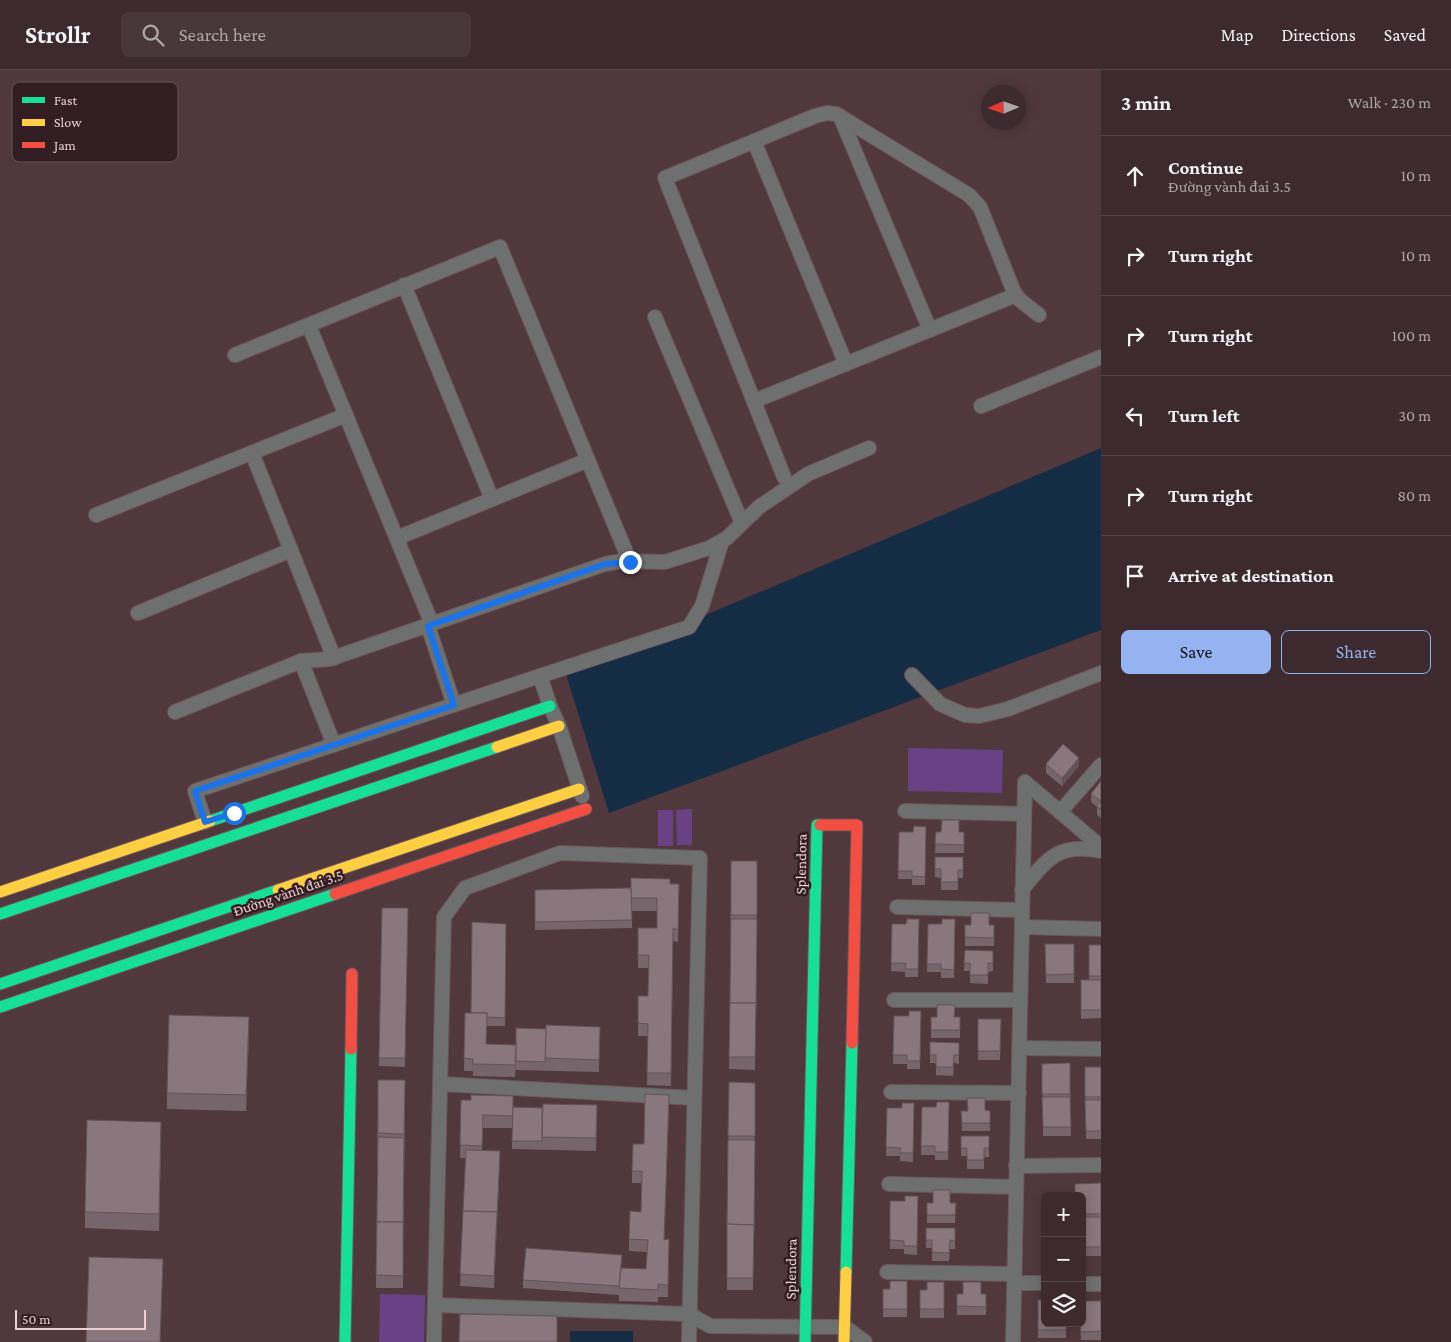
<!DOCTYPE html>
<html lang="en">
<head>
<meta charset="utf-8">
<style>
	:root { --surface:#3c2a2e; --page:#47363a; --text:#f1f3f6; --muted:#aca7aa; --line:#55464a; --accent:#95b2f1 }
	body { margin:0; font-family:"Crimson Pro",serif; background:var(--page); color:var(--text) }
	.controls { position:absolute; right:15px; bottom:15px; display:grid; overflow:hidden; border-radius:8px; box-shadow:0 2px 12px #0003 }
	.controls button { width:45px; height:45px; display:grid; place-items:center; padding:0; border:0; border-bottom:1px solid var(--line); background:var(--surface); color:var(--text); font:25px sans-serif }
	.compass { position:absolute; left:981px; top:15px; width:45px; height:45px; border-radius:50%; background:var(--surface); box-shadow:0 2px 12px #0003; rotate:268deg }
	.scale { position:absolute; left:15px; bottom:12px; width:131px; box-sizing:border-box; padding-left:5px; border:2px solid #eccfd3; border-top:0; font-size:14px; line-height:18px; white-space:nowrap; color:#eccfd3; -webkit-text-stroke:4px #321e22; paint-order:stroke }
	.stop { position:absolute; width:15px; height:15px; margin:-11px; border:4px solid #1a73e8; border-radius:50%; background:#fff }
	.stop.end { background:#1a73e8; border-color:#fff; box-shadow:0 1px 5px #0008 }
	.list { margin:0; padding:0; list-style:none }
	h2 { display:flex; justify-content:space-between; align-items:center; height:65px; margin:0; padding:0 20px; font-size:21px }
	h2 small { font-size:16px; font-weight:400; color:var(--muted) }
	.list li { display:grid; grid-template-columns:32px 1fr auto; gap:15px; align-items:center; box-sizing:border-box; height:80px; padding:0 20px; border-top:1px solid var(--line) }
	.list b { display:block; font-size:19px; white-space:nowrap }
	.list p { margin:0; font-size:16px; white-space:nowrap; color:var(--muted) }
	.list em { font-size:16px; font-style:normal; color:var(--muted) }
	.actions { display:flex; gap:10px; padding:15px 20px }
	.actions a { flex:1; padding:11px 0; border:1px solid var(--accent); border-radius:8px; text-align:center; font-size:18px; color:var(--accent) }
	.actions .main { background:var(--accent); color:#111 }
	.icon { flex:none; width:28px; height:28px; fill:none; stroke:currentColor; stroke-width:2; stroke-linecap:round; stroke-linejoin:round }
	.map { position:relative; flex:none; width:1101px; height:1272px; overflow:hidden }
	header { display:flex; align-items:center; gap:30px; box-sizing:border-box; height:70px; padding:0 25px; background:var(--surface); border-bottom:1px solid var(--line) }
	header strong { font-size:24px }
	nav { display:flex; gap:28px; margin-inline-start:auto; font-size:18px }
	.search { width:350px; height:45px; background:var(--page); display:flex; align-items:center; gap:12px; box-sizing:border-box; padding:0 18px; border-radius:8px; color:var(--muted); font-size:19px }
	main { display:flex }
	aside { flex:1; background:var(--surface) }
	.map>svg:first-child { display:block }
	.green { fill:#694285 }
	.water { fill:#142d44 }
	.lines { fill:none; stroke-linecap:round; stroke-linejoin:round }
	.street-casing { stroke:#6a5559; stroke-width:16 }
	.fast-casing { stroke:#6a5559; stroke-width:13 }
	.slow-casing { stroke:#6a5559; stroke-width:13 }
	.jam-casing { stroke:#6a5559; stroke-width:13 }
	.street { stroke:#6e7070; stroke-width:14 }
	.fast { stroke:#16e098; stroke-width:11 }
	.slow { stroke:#ffcf43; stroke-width:11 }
	.jam { stroke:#f24e42; stroke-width:11 }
	.wall { fill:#77656c }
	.shaded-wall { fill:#615358 }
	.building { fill:#8a767d; stroke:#615358 }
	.route { stroke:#1a73e8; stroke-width:6 }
	.labels { text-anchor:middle; stroke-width:5; stroke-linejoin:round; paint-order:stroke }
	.street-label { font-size:15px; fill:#eccfd3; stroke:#321e22 }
	.key { fill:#321e22; stroke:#6a5357; stroke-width:1 }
	.key-label { font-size:14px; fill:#eccfd3 }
</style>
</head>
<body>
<header>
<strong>Strollr</strong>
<div class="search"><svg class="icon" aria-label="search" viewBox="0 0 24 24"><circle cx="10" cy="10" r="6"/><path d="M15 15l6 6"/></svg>Search here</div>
<nav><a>Map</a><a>Directions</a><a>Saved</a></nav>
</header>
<main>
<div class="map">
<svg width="1101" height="1272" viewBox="0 0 1101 1272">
	<rect width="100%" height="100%" fill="#50383d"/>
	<g class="green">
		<path d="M908,678L1003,680L1002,723L908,721Z"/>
		<path d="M692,739V775H677L676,740Z"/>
		<rect x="658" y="740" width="15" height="36"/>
		<path d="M380,1224L425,1225L424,1272H379Z"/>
	</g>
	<g class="water">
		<path d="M1101,378V560L609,743L566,604Z"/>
		<rect x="570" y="1261" width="63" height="11"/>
	</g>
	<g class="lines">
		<defs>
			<g id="street">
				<path d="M840,46L930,260"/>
				<path d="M754,71L846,294"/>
				<path d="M404,215L492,429"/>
				<path d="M655,247L742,453"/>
				<path d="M309,256L432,554"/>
				<path d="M235,285L500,177L630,492"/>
				<path d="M754,331L1016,225"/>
				<path d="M981,336L1101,287"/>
				<path d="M252,383L334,588"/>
				<path d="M784,407L665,108L815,46L827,43L836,44L969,125L980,137L1014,222L1020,230L1039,245"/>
				<path d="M96,445L346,345"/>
				<path d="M397,468L588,390"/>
				<path d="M138,543L291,480"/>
				<path d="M428,556L454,635"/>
				<path d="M301,591L334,675"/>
				<path d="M912,605L940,634L965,645L979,646L1008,639L1101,603"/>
				<path d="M175,642L301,591L330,589L605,494L622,491L665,492L709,478L727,468L759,437L808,404L869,378"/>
				<path d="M1025,712L1101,777"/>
				<path d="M582,726L559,656L550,636L540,606L689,557L702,536L722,471"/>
				<path d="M905,741L1024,744"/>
				<path d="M1060,742L1101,695"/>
				<path d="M205,752L195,721L540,606"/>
				<path d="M1022,820C1047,789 1058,772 1101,781"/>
				<path d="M897,837L1022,840"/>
				<path d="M1022,857L1101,859"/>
				<path d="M894,930H1020"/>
				<path d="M1019,978L1101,979"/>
				<path d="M440,1014L694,1028"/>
				<path d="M891,1022L1019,1023"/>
				<path d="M1016,1096L1101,1095"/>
				<path d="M889,1114L1016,1117"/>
				<path d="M887,1202L1014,1204"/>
				<path d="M1014,1213H1045"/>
				<path d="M1082,1214H1101"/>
				<path d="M435,1235L689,1244L710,1256L845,1257L865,1272"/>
				<path d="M434,1272L444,847L465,818L560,783L700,788L689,1272"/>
				<path d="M1013,1272L1025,712"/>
			</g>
			<g id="fast">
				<path d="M210,751L550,636"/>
				<path d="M0,844L497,677"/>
				<path d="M0,914L278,820"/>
				<path d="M0,937L335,824"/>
				<path d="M846,1202L852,973"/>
				<path d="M345,1272L351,979"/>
				<path d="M805,1272L817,755H820"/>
			</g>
			<g id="slow">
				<path d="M497,677L559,656"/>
				<path d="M278,820L579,719"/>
				<path d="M0,822L210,751"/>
				<path d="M844,1272L846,1202"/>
			</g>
			<g id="jam">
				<path d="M820,755H857L852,973"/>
				<path d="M335,824L586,739"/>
				<path d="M351,979L352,904"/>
			</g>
		</defs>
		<use href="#street" class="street-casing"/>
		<use href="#fast" class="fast-casing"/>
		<use href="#slow" class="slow-casing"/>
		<use href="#jam" class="jam-casing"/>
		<use href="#street" class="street"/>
		<use href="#fast" class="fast"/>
		<use href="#slow" class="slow"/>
		<use href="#jam" class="jam"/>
	</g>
	<g class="wall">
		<path d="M1046,694L1079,696L1062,716L1046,703Z"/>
		<path d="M1101,711V748L1097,745V737L1091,732V724Z"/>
		<path d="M926,757L925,815H912V809H898L899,762H913Z"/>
		<path d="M936,762H964V783H935Z"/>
		<path d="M935,787H963V808H958V820H941V808L935,807Z"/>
		<path d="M731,791H757L755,1000L729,999Z"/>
		<path d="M670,814L679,827L678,872L673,871L671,1016L647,1015L648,966H638V926H648V898H638V858H657V841H632V858L535,860V820L631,818Z"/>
		<path d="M382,838H408L405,997L379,996Z"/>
		<path d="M919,849L918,907H905V902L891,901L892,854H906Z"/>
		<path d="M955,849L954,908H941V902H927L928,854H942Z"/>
		<path d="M506,854L505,956H487L486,974L516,975L546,959L600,957L599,1002L516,1000V993L515,1007L473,1006V1001H464L465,943H471Z"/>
		<rect x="965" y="855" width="29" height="21"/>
		<path d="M1045,874H1074V913H1046Z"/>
		<path d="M1089,875H1101V948L1081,949V910H1089Z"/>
		<path d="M965,880L993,881V901L988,902V914L970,913V901H964Z"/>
		<path d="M921,941L920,999H907V994H893L894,946H909Z"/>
		<rect x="931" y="947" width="29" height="21"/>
		<path d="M978,949H1001L1000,990H978Z"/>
		<path d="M249,964L246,1041L167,1039V1023Z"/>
		<path d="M930,972L959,973V994L954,993L953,1006L936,1005V993H930Z"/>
		<path d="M1070,993L1071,1066H1043L1042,994Z"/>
		<path d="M1085,997H1101V1069H1086Z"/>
		<path d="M378,1010H405L403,1218H376Z"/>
		<path d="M729,1012L755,1013L753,1220H727Z"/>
		<path d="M461,1030L513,1038H542L597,1035L596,1081L512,1079V1058H483L482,1080L500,1089L494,1218L460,1216L466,1088H460Z"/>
		<path d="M949,1032L948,1090H935V1085H921L922,1037H936Z"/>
		<path d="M914,1033L913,1092L900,1091V1086H886L887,1038H902Z"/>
		<path d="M669,1038L664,1170L669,1169L668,1227H658V1232L619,1231V1225L523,1218V1210L622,1198L646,1199L647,1182L629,1181V1169L641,1142L642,1113H632V1101L644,1074Z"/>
		<path d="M961,1041H990V1061H962Z"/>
		<path d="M961,1066H989V1087H984V1099H967V1086H961Z"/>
		<path d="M161,1068L159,1161L85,1158V1142Z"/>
		<path d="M1101,1113V1186H1082V1126Z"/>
		<path d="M918,1126L917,1185L904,1184V1179H890V1131H905Z"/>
		<path d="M927,1133H956L955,1153H927Z"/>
		<path d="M926,1158H955V1179H950L949,1191H932V1178H926Z"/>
		<path d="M907,1211V1247H883V1219H890Z"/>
		<path d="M944,1212V1248H920V1239L927,1220Z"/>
		<rect x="957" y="1224" width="29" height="21"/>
		<path d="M1038,1230L1066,1253V1268H1038Z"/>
		<path d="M1101,1231V1270H1081L1080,1253Z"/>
	</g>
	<g class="shaded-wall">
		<path d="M1079,688V696L1062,716V708Z"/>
		<path d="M249,947V964L246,1041V1025Z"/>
		<path d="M669,1025V1038L664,1183V1170Z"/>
		<path d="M161,1052V1068L159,1161V1144Z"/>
		<path d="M500,1081V1089L494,1218V1206Z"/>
	</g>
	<g class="building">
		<path d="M1063,674L1079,688L1062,708L1046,694Z"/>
		<path d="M1101,711V740L1097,736L1101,731L1091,724Z"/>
		<path d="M942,750H959V762H964V775L935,774L936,762H941Z"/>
		<path d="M914,756L926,757L925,807L912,806V801H898L899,762H913Z"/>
		<path d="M935,787H963V800H958V812H941V799H935Z"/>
		<rect x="731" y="791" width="26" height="54"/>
		<path d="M631,808L670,809V814H679L678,860L673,858L671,1003H647L648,954L638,953V926H648L649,885H638V858H657V828H631Z"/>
		<path d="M631,818L632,850L535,852V820Z"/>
		<path d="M382,838H408L405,988H379Z"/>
		<path d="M971,843H989V855H994V868L965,867V855H971Z"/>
		<path d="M731,849H757L756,937V933H730Z"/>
		<path d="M907,849H919L918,899H905L906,893H891L892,854H906Z"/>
		<path d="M942,849H955L954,900L941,899V894H927L928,854H942Z"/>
		<path d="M472,852L506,854L505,948L486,947L487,943H471Z"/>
		<path d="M1045,874H1074V904L1046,905Z"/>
		<rect x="1089" y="875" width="12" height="31"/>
		<path d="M965,880L993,881V893H988V905H970V893H964Z"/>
		<rect x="1081" y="910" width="20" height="30"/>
		<path d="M730,933H756L755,987H729Z"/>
		<path d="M937,935H955L954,947H960V960H931V947H937Z"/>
		<path d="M909,941H921L920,991H907V985H893L894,946H909Z"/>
		<path d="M465,943H487L486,974L516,975L515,995L473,994V989L464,988Z"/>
		<path d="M169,945L249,947L246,1025L167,1023Z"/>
		<path d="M978,949H1001L1000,981H978Z"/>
		<path d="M546,955L600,957L599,990L545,988Z"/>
		<path d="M516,958L546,959L545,992L516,991Z"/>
		<path d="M930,972L959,973V985H954L953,997H936V985H930Z"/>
		<path d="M1070,993V1024H1042V994Z"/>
		<rect x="1085" y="997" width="16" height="30"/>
		<path d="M378,1010H405L404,1064L378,1063Z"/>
		<path d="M729,1012L755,1013V1066H728Z"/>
		<path d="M645,1024L669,1025L664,1170L669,1169L668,1215L658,1214V1220L619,1218L621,1198L646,1199L648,1170L629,1169L630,1141L641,1142L642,1101H632L633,1074H644Z"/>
		<path d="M471,1025L513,1026V1046L483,1045L482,1076L460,1075L461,1030H471Z"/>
		<path d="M1042,1027H1070L1071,1057H1043Z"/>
		<path d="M967,1028H985V1040L990,1041V1053H962L961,1041H968Z"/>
		<path d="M1085,1030H1101V1061H1086Z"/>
		<path d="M937,1032H949L948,1082H935V1076H921L922,1037H936Z"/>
		<path d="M902,1033H914L913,1083H900L901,1078L886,1077L887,1038H902Z"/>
		<path d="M543,1034L597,1035L596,1068L542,1067Z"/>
		<path d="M513,1037L542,1038V1071H512Z"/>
		<path d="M87,1050L161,1052L159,1144L85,1142Z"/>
		<path d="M961,1066H989V1078H984V1090H967V1078H961Z"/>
		<path d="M378,1067L404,1068L403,1156V1152H377Z"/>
		<path d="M728,1070H755L754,1159V1155L727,1154Z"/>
		<path d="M466,1080L500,1081L497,1146V1142L463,1141Z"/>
		<path d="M1101,1113V1144H1082V1126H1075V1114Z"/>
		<path d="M933,1120H950V1133H956L955,1145H927V1133H933Z"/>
		<path d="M905,1126H918L917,1176H904V1171L890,1170V1131H905Z"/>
		<path d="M463,1141L497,1142L494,1206L460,1204Z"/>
		<rect x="1082" y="1147" width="19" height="30"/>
		<path d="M377,1152H403V1206L376,1205Z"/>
		<path d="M727,1154L754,1155L753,1208H727Z"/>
		<path d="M926,1158H955V1171L950,1170L949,1183L932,1182V1170H926Z"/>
		<path d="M526,1178L622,1185L619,1216L523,1210Z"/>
		<path d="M89,1187L163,1189L160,1272H86Z"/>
		<path d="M890,1211H907V1239H883V1219H890Z"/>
		<path d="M927,1212H944V1239H920V1220H927Z"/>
		<path d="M963,1212H981V1224H986V1237L957,1236V1224H963Z"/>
		<path d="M1038,1230H1045V1253H1066V1260H1038Z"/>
		<path d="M1082,1231H1101V1261L1081,1262L1080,1253H1082Z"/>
		<path d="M460,1244L557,1246V1272H459Z"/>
	</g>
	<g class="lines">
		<path class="route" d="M234,743L205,752L195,721L454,635L428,556L605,494L630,492"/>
	</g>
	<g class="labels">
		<g class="street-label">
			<text transform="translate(801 794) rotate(-89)" y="5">Splendora</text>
			<text transform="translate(288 823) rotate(-19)" y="5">Đường vành đai 3.5</text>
			<text transform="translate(791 1199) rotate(-89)" y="5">Splendora</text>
		</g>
	</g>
	<rect x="12" y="12" width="166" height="80" rx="8" class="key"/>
	<rect x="22" y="27" width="23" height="6" fill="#16e098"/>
	<rect x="22" y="49" width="23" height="7" fill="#ffcf43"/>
	<rect x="22" y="72" width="23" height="6" fill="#f24e42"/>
	<g class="key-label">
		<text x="54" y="35">Fast</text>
		<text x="54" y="57">Slow</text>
		<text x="54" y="80">Jam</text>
	</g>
</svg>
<div class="controls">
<button>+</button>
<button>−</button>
<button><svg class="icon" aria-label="layers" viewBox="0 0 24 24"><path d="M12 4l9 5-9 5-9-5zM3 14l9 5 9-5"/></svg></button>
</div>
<svg class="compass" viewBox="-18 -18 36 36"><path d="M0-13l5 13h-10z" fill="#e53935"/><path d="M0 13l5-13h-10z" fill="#aca7aa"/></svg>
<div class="scale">50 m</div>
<div class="stop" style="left:234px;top:743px"></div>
<div class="stop end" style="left:630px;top:492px"></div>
</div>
<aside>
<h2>3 min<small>Walk · 230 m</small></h2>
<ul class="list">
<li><svg class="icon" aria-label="ahead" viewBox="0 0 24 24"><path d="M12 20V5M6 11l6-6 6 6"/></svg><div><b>Continue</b><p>Đường vành đai 3.5</p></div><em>10 m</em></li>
<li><svg class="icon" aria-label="right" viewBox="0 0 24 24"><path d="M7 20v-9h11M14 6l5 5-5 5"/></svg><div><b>Turn right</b></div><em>10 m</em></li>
<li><svg class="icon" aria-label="right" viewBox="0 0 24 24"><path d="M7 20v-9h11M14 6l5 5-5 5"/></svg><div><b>Turn right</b></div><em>100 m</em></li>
<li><svg class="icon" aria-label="left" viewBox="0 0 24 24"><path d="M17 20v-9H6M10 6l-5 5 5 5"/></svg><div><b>Turn left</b></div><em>30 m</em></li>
<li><svg class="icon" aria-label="right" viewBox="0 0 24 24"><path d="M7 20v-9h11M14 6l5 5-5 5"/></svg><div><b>Turn right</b></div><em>80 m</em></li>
<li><svg class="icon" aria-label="arrive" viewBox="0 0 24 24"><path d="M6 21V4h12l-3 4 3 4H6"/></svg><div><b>Arrive at destination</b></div></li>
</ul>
<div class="actions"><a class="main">Save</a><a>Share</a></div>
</aside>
</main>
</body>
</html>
